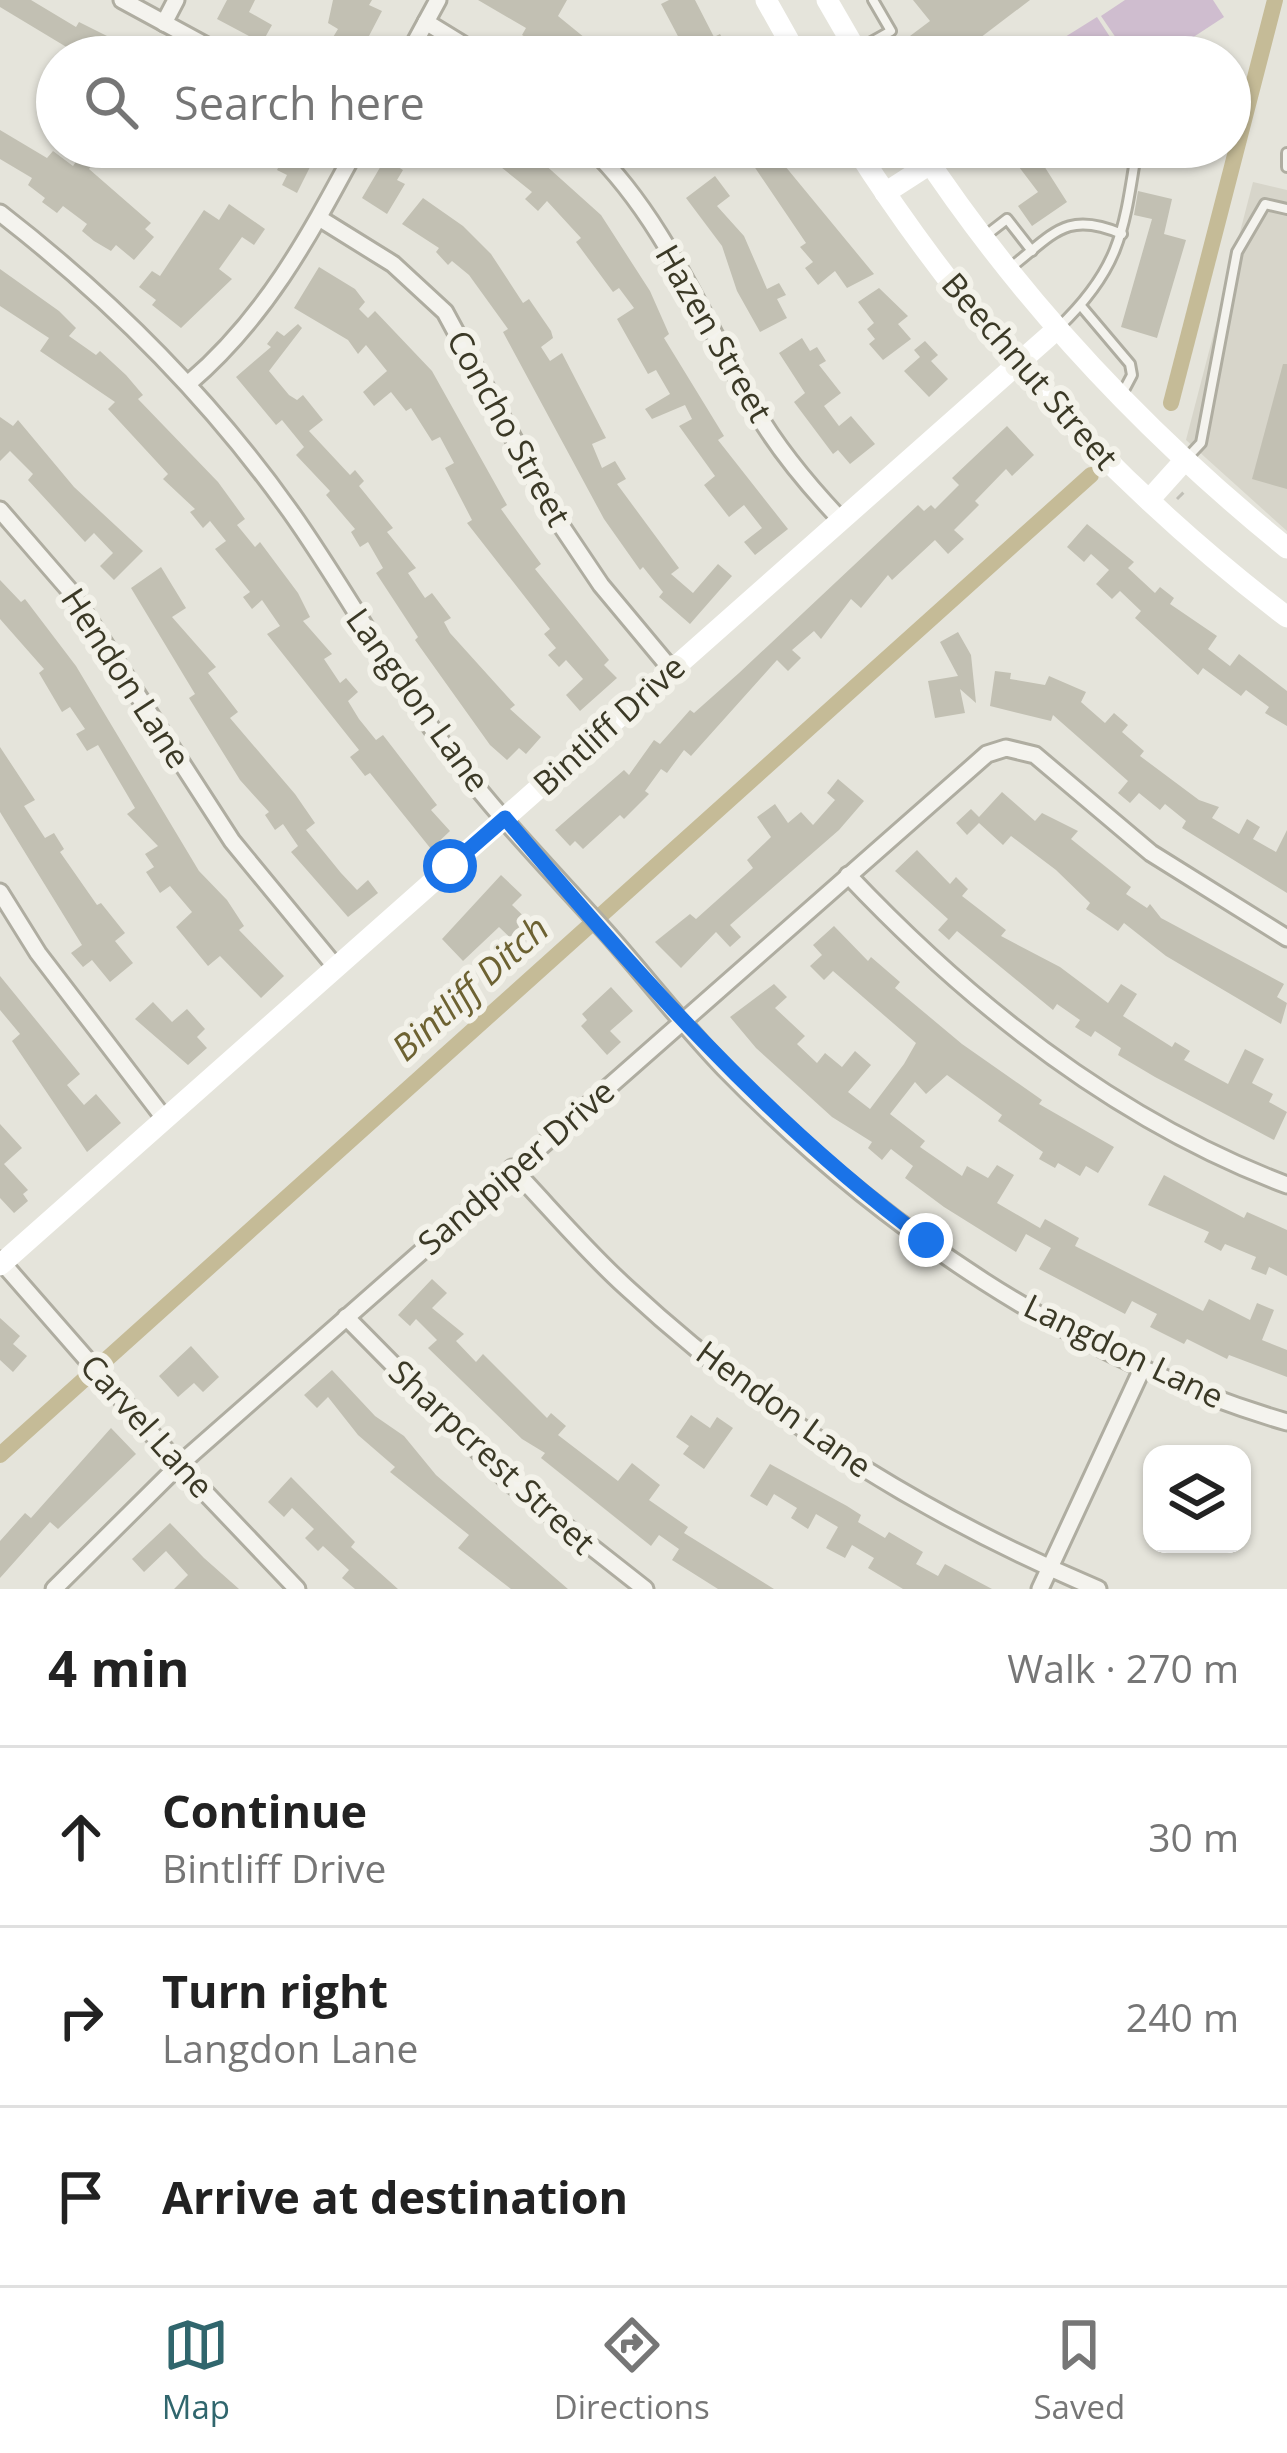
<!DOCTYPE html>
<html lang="en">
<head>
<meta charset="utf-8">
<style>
	:root { --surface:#fff; --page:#f6f6f6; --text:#222; --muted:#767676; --line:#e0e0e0; --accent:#30666d }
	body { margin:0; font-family:"Open Sans",sans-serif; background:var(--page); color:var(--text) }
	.controls { position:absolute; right:36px; bottom:36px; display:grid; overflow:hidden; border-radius:24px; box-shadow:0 3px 9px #0004 }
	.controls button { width:108px; height:108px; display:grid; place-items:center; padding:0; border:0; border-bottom:3px solid var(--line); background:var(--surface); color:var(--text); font:60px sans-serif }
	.stop { position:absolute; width:36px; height:36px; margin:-27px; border:9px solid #1a73e8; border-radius:50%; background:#fff }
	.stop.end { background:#1a73e8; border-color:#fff; box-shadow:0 3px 12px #0008 }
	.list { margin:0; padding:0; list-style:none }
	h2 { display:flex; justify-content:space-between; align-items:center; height:156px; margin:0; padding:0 48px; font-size:51px }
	h2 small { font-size:39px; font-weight:400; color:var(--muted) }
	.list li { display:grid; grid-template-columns:78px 1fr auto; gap:36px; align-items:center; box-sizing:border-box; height:180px; padding:0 48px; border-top:3px solid var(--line) }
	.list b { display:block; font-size:45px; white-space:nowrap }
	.list p { margin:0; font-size:39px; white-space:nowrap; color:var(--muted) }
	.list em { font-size:39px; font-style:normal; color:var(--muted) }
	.icon { flex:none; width:66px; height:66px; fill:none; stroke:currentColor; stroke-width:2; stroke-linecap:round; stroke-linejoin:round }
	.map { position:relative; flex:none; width:1287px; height:1589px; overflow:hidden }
	.search { position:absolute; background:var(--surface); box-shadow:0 3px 9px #0004; left:36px; right:36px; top:36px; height:132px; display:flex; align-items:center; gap:30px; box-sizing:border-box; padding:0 42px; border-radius:66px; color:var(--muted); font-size:45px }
	.sheet { height:696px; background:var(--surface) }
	nav { display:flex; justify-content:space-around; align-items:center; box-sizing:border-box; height:168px; border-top:3px solid var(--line); background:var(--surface); font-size:33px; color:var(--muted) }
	nav a { display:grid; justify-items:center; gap:6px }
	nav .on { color:var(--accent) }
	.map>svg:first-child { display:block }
	.built { fill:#d7d5ca }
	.green { fill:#cfbdcf }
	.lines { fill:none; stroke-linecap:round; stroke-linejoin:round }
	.canal { stroke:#c5bb97; stroke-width:16 }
	.building { fill:#c2c0b3 }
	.lane-casing { stroke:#afada1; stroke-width:14 }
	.street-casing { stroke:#afada1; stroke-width:21 }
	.path { stroke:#c0bfb6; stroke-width:3; stroke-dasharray:9 9; stroke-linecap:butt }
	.lane { stroke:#f4f3ee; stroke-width:8 }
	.street { stroke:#f4f3ee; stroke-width:15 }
	.secondary { stroke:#fff; stroke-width:21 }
	.route { stroke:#1a73e8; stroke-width:15 }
	.labels { text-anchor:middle; stroke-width:12; stroke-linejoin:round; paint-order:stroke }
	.street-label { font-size:33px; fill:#3b3926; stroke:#f3f2ea }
	.water-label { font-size:36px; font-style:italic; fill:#6d6232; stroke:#f3f2ea }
</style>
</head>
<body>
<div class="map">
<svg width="1287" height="1589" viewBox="0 0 1287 1589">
	<rect width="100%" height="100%" fill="#e5e4db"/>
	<path class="built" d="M1253,182L1287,190V531L1186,440Z"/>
	<g class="green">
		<path d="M1125,0H1213L1224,17L1163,57H1129L1101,16Z"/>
		<path d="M1097,17L1123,57H1056L1049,47Z"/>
	</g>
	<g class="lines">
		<g class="canal">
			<path d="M1171,403L1275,0"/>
			<path d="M0,1455L1091,475"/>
		</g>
	</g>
	<g class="building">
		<path d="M0,0H31L76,27L79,22L149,57H83L0,7Z"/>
		<path d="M227,0H255L249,12L272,25L262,43L217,19Z"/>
		<path d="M333,0H372L369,5L382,11L358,57H321L338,29L328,23Z"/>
		<path d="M478,0H567L558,16L585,38L578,46L591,57H542L547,50L522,35L526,28Z"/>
		<path d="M669,0H695L714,37L720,34L732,57H700L688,36L680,40L661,4Z"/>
		<path d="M913,0H1030L955,57H927L910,36L930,21Z"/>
		<path d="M0,130L47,158L53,151L73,166L82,153L94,162L89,169L151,223L145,229L154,237L134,260L116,245L111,251L94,241L82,231L87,224L63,206L57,213L42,202L45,198L28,185L32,178L0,159Z"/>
		<path d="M289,147H312L305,161L311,165L297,193L282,185L287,175L277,170Z"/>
		<path d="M492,147H536L532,153L601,215L650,291L669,334L664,338L724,436L718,440L788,529L755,555L744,542L762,528L744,505L729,517L704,485L715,476L679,426L692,419L685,405L652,419L645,409L670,394L656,370L648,374L617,319L634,308L619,288L613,292L576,242L581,238L547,201L538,211L525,199L532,192L486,155Z"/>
		<path d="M741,147H775L785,166L874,274L847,288L835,271L818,285L805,268L813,262L800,247L806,243Z"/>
		<path d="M1004,147H1032L1067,202L1032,226L1018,206L1038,192Z"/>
		<path d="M385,159L403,170L397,180L405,184L387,214L362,198Z"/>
		<path d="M715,176L730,196L717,206L744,236L767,289L779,283L786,295L777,299L787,318L760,332L737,291L722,246L686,198Z"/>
		<path d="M1138,191L1172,199L1164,234L1186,240L1157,338L1121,327L1152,219L1134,215Z"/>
		<path d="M423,198L463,226L491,254L523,303L529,299L551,331L553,338L541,347L550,361L562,353L606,438L592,444L602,468L615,461L626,479L617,484L679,568L671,574L693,593L718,564L732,576L690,624L659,597L663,592L643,567L640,570L604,519L503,332L508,329L469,275L452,261L448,265L436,252L439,248L402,224Z"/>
		<path d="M229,204L265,229L254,245L242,237L219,269L232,279L181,328L152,305L156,300L139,287L152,271L160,276L204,210L219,220Z"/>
		<path d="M319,267L355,289L365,302L359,309L368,318L375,311L432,371L507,505L501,509L541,564L535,569L609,660L604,665L617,678L580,711L566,695L583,679L566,660L559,667L548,655L556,648L544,634L550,629L467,523L472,520L445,468L454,463L440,437L432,441L411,408L406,411L391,392L374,406L363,392L387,371L366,345L358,354L348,340L294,308Z"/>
		<path d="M0,269L59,311L76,328L69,336L96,355L100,351L126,375L143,395L138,399L218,482L245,519L237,525L255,547L260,542L298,593L310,617L303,621L332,654L324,659L340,683L346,678L358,692L348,701L359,719L376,740L383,735L437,805L431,810L450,831L431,849L370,773L365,776L350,757L359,750L267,634L280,626L262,600L252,609L243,597L250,592L215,549L226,541L210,521L203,528L190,512L195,509L163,479L168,474L108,409L115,402L40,351L49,338L0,306Z"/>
		<path d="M879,288L908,316L898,324L911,339L883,360L869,344L875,339L867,329L874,323L858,302Z"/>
		<path d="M298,324L302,328L269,371L289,395L297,400L303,395L323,420L309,431L350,475L355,470L364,481L359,486L393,528L387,532L416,568L408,573L425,598L432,593L451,618L444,622L450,633L515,705L510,709L541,737L526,754L519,748L507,760L490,745L415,640L418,637L376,573L383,568L368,542L360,547L351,532L355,529L326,495L330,491L296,455L304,447L282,420L276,425L236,377L271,347L267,344L277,331L284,336Z"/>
		<path d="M802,338L810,351L817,347L826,361L819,365L841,393L824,406L839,426L851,416L875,444L850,464L838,450L833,454L794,402L805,393L779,353Z"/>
		<path d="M925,341L938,355L931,361L948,379L929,397L904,371L920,357L914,350Z"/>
		<path d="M1283,364H1287V489L1252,479Z"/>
		<path d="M0,417L13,426L18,420L74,487L143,551L114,580L100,566L113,553L94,533L85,542L28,480L33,474L10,451L0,461Z"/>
		<path d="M1007,426L1034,455L1012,476L1006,469L975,501L979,505L954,530L964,539L948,554L935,540L892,580L888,575L861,608L851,599L821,639L814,631L792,650L801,658L788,671L777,660L691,756L684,750L667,773L661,769L645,791L649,794L624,819L620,815L583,849L575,841L570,846L555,830L624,770L629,775L654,740L660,744L690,710L694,713L739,673L918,505L924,511L931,505L935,509L959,485L952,478Z"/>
		<path d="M1087,524L1134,562L1128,568L1155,593L1160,587L1174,598L1170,604L1217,636L1208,649L1230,666L1239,654L1287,691V726L1265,713L1269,707L1246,690L1241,696L1203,668L1198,675L1135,618L1141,611L1120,591L1112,599L1096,584L1109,570L1091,554L1084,562L1067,547Z"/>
		<path d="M161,567L186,608L172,617L216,667L208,673L238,712L230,718L295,794L315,823L306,830L341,873L357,890L368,880L378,893L348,917L291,852L298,846L283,824L275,830L265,815L269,812L240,780L189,698L195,694L131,588Z"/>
		<path d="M0,580L21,602L25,599L76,666L199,871L227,900L244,926L239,930L284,976L261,998L220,956L208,966L176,927L192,912L170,886L160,893L146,872L154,867L145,854L158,846L127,814L135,808L98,745L87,751L76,734L85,729L70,707L62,712L39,673L44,669L0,619Z"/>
		<path d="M958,632L971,655L976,703L960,689L965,713L935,718L928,681L958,676L940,642Z"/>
		<path d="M995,671L1011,673L1010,679L1045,685L1049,676L1086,692L1081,702L1105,723L1114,713L1128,725L1122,732L1144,751L1140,756L1199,800L1219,807L1212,818L1239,834L1247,819L1260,827L1253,839L1276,852L1287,830V893L1182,828L1186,821L1165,804L1160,810L1139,793L1130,803L1118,793L1128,781L1053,715L1051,721L990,706Z"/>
		<path d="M0,747L35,800L24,806L45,838L54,833L64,849L60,852L97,905L101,903L125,933L115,941L133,963L110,982L92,960L83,967L71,953L82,945L0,812Z"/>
		<path d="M838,779L864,801L839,830L730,925L741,937L730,947L716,932L681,968L655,942L690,914L696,919L753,868L747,860L771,837L757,817L775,804L788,823L801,812L813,825L835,800L827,793Z"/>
		<path d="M1002,792L1035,821L1042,813L1078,831L1071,839L1131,887L1126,894L1147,908L1150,904L1161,918L1284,984L1277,997L1287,1003L1281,1024L1166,956L1124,923L1118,931L1086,909L1090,903L1056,870L1011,836L1003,845L979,823L967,835L956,823L971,809L979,817Z"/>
		<path d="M917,850L950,884L956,877L968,889L962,896L1006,930L1001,936L1060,967L1108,1003L1121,984L1137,994L1123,1016L1172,1047L1175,1042L1190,1051L1184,1060L1228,1084L1245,1049L1264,1059L1252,1083L1273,1094L1269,1102L1287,1112L1274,1140L1155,1077L1118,1055L1121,1048L1095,1031L1091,1037L1075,1027L1080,1020L1057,1004L1053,1010L957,931L949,940L938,930L948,919L895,871Z"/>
		<path d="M501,875L522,895L512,905L537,929L520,947L499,927L463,961L442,939Z"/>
		<path d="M834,926L868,961L871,957L900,982L895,988L962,1044L1042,1100L1039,1104L1114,1147L1098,1173L1086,1166L1080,1176L1058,1163L1055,1168L1039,1159L1043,1152L998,1121L1002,1115L947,1075L926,1094L915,1082L890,1114L925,1141L920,1147L962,1176L967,1166L988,1178L997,1165L1014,1175L997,1203L1040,1228L1045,1219L1079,1238L1075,1246L1203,1311L1209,1299L1250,1320L1257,1303L1274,1310L1262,1340L1287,1350V1377L1229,1355L1227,1359L1187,1339L1184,1344L1150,1327L1157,1314L1132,1301L1125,1314L1039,1269L1051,1248L1026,1234L1016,1252L944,1207L905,1178L913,1166L891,1149L882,1160L868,1148L872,1142L832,1117L756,1048L730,1017L774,984L787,997L775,1008L805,1036L797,1044L817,1063L825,1053L842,1067L855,1051L871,1065L848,1092L870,1109L904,1064L916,1043L833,971L824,980L810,966L822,955L813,945Z"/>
		<path d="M0,976L80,1074L67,1085L84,1105L96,1094L121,1123L87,1152L12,1041L20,1034L0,1010Z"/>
		<path d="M611,987L633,1011L610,1031L621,1042L607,1055L581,1026L587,1020L582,1014Z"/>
		<path d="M153,1002L172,1022L187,1009L205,1029L197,1037L207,1048L188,1065L135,1019Z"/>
		<path d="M0,1124L22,1148L4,1164L28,1190L23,1194L28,1201L14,1213L0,1198Z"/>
		<path d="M1164,1175L1244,1218L1247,1212L1287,1230V1276L1269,1267L1266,1275L1251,1269L1256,1257L1225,1244L1221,1251L1204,1242L1209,1232L1148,1205Z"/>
		<path d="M432,1279L447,1293L432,1308L464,1334L456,1341L476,1362L483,1354L547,1418L551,1413L566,1426L558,1435L618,1481L632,1463L660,1485L649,1500L688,1527L684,1533L774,1589H718L672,1560L679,1549L659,1535L651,1546L541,1458L545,1453L522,1439L428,1348L437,1340L416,1319L410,1326L398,1315Z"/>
		<path d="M0,1318L20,1336L13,1344L27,1356L13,1372L0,1360Z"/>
		<path d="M191,1346L219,1377L203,1392L194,1383L178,1397L159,1376Z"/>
		<path d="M332,1370L375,1416L404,1436L436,1475L568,1589H511L458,1548L469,1535L390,1472L395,1467L358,1435L328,1397L317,1408L304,1395Z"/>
		<path d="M691,1415L710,1428L717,1417L733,1428L704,1469L683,1454L689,1446L676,1437Z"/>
		<path d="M111,1428L136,1454L58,1529L50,1522L0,1578V1541L25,1513L31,1518Z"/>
		<path d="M770,1464L847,1506L861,1515L858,1522L885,1538L889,1532L923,1552L916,1564L938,1576L945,1564L992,1589H903L868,1568L874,1558L852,1545L845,1558L826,1548L838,1527L816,1514L808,1529L791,1518L797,1508L774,1494L767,1506L750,1496Z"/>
		<path d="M291,1477L355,1542L351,1547L398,1589H355L342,1578L349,1570L323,1546L318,1551L305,1538L314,1529L292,1508L284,1517L268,1502Z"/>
		<path d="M170,1523L204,1558L239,1589H174L188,1575L166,1551L144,1572L132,1559Z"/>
	</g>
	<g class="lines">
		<defs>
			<g id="lane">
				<path d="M857,50L891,31L873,0"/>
				<path d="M1287,153V167"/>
				<path d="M985,236L1007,219L1032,251"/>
				<path d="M1010,268C1054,234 1066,210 1122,234"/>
				<path d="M1081,306L1130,364L1132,375L1123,392"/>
				<path d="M1058,328C1121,268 1124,230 1137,147"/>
				<path d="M1185,460L1201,443L1237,252L1265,204L1287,209"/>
			</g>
			<g id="street">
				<path d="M122,0L227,57"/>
				<path d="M426,22L483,57"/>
				<path d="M164,23L176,0"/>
				<path d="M407,57L438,0"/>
				<path d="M590,147C665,219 703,320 754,408C777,448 807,484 839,518"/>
				<path d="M0,213C111,299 208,396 290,511C346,590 391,676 450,753C497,816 553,873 605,931C645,976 682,1024 724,1068C877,1225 1075,1361 1287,1422"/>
				<path d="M319,218L393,264L445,312L558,521L601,585L671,669"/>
				<path d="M189,383C267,316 309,236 357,147"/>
				<path d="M0,510L71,592L232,841L334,965"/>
				<path d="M848,875C971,1005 1117,1121 1287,1185"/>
				<path d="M0,892L38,953L164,1118"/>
				<path d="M512,1168C550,1208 586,1251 627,1288C765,1416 925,1516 1098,1589"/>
				<path d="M0,1260L179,1465L297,1589"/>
				<path d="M346,1317L509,1482L645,1589"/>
				<path d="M54,1589L179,1465L987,754L1006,748L1035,755L1151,853L1287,938"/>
				<path d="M1040,1589L1143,1367"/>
			</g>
		</defs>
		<use href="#lane" class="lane-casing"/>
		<use href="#street" class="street-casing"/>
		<path class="path" d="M1177,499L1185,491"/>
		<use href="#lane" class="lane"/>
		<use href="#street" class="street"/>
		<g class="secondary">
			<path d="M766,0L798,57"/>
			<path d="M827,0L860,57"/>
			<path d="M855,147C971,328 1115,486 1287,617"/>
			<path d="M919,147C1020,300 1145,433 1287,548"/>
			<path d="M885,193L930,164"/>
			<path d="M1149,500L1184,461"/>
			<path d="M0,1265L1057,329"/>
		</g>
	</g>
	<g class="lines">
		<path class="route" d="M450,866L505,818C635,971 764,1120 926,1240"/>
	</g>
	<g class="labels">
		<g class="street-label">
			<text transform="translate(714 333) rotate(60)" y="12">Hazen Street</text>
			<text transform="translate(1030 371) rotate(49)" y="12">Beechnut Street</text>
			<text transform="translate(509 428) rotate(61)" y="12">Concho Street</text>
			<text transform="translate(126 678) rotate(57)" y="12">Hendon Lane</text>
			<text transform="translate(418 700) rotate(54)" y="12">Langdon Lane</text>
			<text transform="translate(609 725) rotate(-42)" y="12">Bintliff Drive</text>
			<text transform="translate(516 1167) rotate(-41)" y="12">Sandpiper Drive</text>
			<text transform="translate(1124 1351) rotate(26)" y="12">Langdon Lane</text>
			<text transform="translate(784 1409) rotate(36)" y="12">Hendon Lane</text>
			<text transform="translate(147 1426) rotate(48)" y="12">Carvel Lane</text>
			<text transform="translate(492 1457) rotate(43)" y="12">Sharpcrest Street</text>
		</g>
		<g class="water-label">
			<text transform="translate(470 988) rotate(-42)" y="13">Bintliff Ditch</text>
		</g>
	</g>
</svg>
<div class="controls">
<button><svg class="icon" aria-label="layers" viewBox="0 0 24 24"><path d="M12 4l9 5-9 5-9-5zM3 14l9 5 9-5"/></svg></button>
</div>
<div class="stop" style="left:450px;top:866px"></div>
<div class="stop end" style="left:926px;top:1240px"></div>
<div class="search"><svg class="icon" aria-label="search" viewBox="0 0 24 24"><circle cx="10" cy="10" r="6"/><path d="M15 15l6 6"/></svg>Search here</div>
</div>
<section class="sheet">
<h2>4 min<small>Walk · 270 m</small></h2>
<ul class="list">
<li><svg class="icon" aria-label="ahead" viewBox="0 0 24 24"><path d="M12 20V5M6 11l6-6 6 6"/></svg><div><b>Continue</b><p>Bintliff Drive</p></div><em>30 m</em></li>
<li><svg class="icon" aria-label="right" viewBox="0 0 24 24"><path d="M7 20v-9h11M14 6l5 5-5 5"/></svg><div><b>Turn right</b><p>Langdon Lane</p></div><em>240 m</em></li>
<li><svg class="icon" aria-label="arrive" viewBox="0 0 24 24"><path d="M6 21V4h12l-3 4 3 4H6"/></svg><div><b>Arrive at destination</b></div></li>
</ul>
</section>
<nav>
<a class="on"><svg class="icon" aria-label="map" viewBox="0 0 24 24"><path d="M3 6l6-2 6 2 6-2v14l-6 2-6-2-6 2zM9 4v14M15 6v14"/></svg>Map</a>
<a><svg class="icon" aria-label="directions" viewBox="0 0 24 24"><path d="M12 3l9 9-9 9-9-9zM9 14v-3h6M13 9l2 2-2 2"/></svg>Directions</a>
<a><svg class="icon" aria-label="saved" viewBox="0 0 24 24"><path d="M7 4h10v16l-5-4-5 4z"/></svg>Saved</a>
</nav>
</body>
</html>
